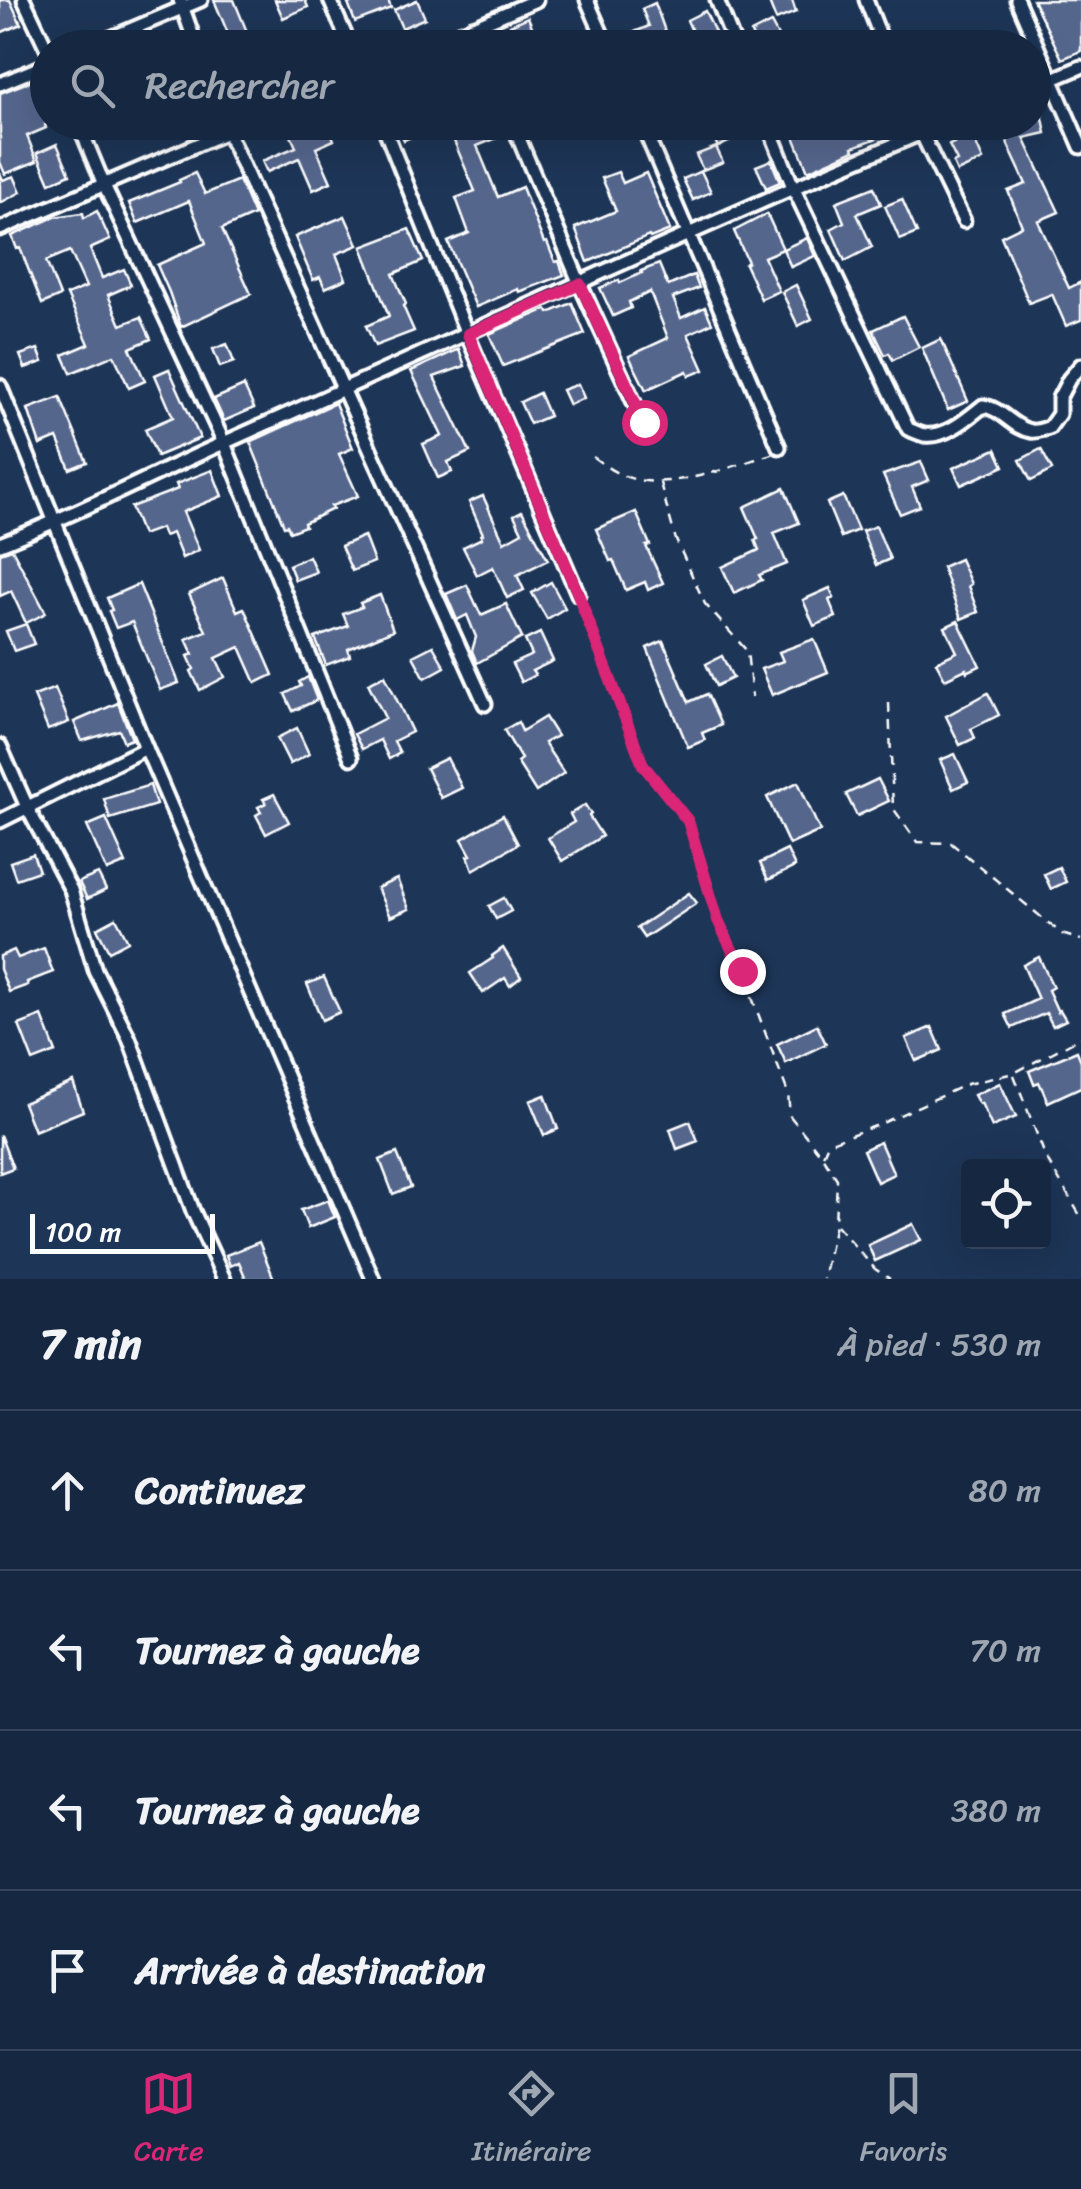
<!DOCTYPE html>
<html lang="fr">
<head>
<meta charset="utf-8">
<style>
	:root { --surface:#162841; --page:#23344c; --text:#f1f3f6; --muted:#9ea6b1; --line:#35445a; --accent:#db2777 }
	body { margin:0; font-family:Sriracha,sans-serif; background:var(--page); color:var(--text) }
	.controls { position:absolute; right:30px; bottom:30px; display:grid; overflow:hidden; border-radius:10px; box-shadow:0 10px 40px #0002 }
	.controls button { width:90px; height:90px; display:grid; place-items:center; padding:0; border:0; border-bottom:2px solid var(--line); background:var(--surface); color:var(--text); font:50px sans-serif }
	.scale { position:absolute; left:30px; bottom:25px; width:185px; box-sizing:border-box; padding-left:10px; border:5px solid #fff; border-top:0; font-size:28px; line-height:35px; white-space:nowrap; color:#fff; -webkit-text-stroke:8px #1d3557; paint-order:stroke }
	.stop { position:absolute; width:30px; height:30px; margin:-22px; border:8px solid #db2777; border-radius:50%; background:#fff }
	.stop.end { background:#db2777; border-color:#fff; box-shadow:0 2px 10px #0008 }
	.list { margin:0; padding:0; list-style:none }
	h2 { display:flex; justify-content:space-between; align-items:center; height:130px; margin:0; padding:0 40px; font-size:42px }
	h2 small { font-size:32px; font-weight:400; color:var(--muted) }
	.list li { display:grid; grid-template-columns:65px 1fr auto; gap:30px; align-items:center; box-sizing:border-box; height:160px; padding:0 40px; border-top:2px solid var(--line) }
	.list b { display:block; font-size:38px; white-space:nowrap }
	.list em { font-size:32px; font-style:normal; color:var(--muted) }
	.icon { flex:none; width:55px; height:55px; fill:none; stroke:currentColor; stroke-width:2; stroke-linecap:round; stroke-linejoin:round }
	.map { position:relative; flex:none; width:1081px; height:1279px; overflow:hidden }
	.search { position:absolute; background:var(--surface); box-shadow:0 10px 40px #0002; left:30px; right:30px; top:30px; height:110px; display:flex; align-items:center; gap:25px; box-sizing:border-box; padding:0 35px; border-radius:55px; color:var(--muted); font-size:38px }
	.sheet { height:770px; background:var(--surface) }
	nav { display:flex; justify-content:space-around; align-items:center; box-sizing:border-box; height:140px; border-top:2px solid var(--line); background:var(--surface); font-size:28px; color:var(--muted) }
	nav a { display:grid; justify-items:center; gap:5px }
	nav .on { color:var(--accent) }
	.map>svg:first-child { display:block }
	.building { fill:#54668d; stroke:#fff; stroke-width:2.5 }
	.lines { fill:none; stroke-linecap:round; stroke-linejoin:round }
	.minor-casing { stroke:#fff; stroke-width:19 }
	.path { stroke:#fff; stroke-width:2.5; stroke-dasharray:10 8; stroke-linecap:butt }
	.minor { stroke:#1d3557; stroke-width:11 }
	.route { stroke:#db2777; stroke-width:12 }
</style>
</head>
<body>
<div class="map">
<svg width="1081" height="1279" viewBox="0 0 1081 1279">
	<rect width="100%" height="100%" fill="#1d3557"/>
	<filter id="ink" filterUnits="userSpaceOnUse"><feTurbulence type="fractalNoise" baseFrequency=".01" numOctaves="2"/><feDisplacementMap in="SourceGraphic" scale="20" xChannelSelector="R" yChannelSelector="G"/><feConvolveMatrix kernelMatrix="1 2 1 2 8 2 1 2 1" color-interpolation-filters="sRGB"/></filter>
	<g filter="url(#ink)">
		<g class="building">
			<path d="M0,0H10L21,24L0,33Z"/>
			<path d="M214,0H234L252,44L243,48H234Z"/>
			<path d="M275,0H305L308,7L283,18Z"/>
			<path d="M357,0H388L391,8L355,22L348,4Z"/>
			<path d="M417,0L425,18L402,28L394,10Z"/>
			<path d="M768,0H792L796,12L776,20Z"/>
			<path d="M1033,0H1081V51L1062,59Z"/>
			<path d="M655,3L671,48H654L650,39L624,48L620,38L649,26L642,9Z"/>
			<path d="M705,11L719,41L709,46L706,39L697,43L687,20Z"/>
			<path d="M528,17L541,48H520L510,25Z"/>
			<path d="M771,23L780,40L764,48H758L751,33Z"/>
			<path d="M279,34L284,48H247V47Z"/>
			<path d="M44,76L48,85V124L45,125L46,128L27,136L37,161L5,174L0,162V93Z"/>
			<path d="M1042,113L1046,133L1024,138L1059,212L1038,221L1069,288L1081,282V320L1066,326L1052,294L1029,303L1001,236L1022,226L1008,191L1026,184L1008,145L1004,122H1034V114Z"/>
			<path d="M175,122H210V123L180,135Z"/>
			<path d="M292,122H327L334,140L316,148L331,182L313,190L299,158L267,172L262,161L296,147L286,125Z"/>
			<path d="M396,122H445L404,140Z"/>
			<path d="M446,122H491L497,138L477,146L498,197L522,187L544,243L547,242L555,262L559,261L564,275L519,292L518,289L476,307L448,242L469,233L456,198L475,191Z"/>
			<path d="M706,122H727L735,139L718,147Z"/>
			<path d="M786,122H900L903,131L889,137L888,134L853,147L854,150L808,171L793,134L791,135Z"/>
			<path d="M972,135L983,160L957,172L953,163L957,161L949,145Z"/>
			<path d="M57,144L70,174L50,183L37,153Z"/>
			<path d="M716,147L723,162L703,170L696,155Z"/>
			<path d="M771,160L780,182L766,188L756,166Z"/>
			<path d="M701,171L711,192L693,200L683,179Z"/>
			<path d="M618,172L623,183L646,173L670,230L650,238L649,236L588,262L575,228L616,211L602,178Z"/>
			<path d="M0,173L3,180L14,176L21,192L0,203Z"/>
			<path d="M195,173L205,194L239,180L254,215L222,229L251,294L181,327L169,292L157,265L206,243L189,201L137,223L129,203L180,182L179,180Z"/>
			<path d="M874,187L881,204L857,214L872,247L845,261L831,229L844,222L836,202Z"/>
			<path d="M902,199L917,233L900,240L885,206Z"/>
			<path d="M97,211L110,240L90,249L102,278L124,269L131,285L108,295L121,325L141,317L151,339L130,348L145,381L129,388L114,355L71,373L63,355L89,344L67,295L86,287L70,251L46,261L60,296L42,304L20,248L17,249L12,236L54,217L83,213L84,218Z"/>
			<path d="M767,214L783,249L764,257L779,291L761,299L745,264L748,262L734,231Z"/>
			<path d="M345,216L358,245L336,254L346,279L325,288L320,277L313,280L295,237Z"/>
			<path d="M409,229L423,261L393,274L406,304L403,306L414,331L375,346L366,326L389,316L362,247Z"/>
			<path d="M807,238L815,256L791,267L783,249Z"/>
			<path d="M659,264L668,286L694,275L699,288L673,298L681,318L705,307L712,323L688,334L704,370L689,376L687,371L646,390L629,356L668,338L650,292L629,302L631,308L613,316L600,288L619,280L620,283L642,273L641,271Z"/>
			<path d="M796,285L812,319L798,326L782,292Z"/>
			<path d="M572,303L585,334L503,366L489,334L547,309L549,313Z"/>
			<path d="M903,316L919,347L893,360L889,353L885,355L873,330Z"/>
			<path d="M941,339L968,401L948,410L922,348Z"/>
			<path d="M227,344L234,362L220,367L213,349Z"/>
			<path d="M38,349L43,362L25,368L20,355Z"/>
			<path d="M459,349L465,366L434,377L470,452L448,462L452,472L438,478L423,444L442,436L411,371Z"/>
			<path d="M169,369L200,438L157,456L145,429L173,417L155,375Z"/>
			<path d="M578,384L584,398L569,405L562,390Z"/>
			<path d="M244,386L254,408L224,421L214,399Z"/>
			<path d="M539,393L549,416L530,424L520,402Z"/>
			<path d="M60,397L87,462L70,469L57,438L40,445L28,409Z"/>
			<path d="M335,403L353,448L339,454L358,496L331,506L333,509L304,523L305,526L290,532L287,525L284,526L250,442Z"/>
			<path d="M996,449L1004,466L961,485L953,468Z"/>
			<path d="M1041,449L1052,470L1031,481L1020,460Z"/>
			<path d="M921,462L929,480L912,487L920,506L900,514L883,475Z"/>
			<path d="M212,470L222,496L183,512L199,550L182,558L172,533L164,536L161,528L142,535L131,507L178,489L176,484Z"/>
			<path d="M784,488L799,523L774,533L787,564L759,575L762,580L734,593L722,567L759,550L755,540L758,539L744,507Z"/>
			<path d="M483,496L504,542L522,532L514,515L522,511L548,560L517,575L524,590L507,598L493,567L477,575L463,547L482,538L481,535L483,534L469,502Z"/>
			<path d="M843,496L858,530L841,537L827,503Z"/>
			<path d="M636,512L650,545L646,546L663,583L648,590L645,582L626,590L613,560L610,561L596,529Z"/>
			<path d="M876,526L890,559L876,565L862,531Z"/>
			<path d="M364,536L374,562L352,571L341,546Z"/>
			<path d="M12,549L46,613L26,623L11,591L0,596V553Z"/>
			<path d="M309,556L316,572L295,580L289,565Z"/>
			<path d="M960,559L971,584L968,586L978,612L961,619L942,567Z"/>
			<path d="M223,578L237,611L244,608L273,675L256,683L240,647L216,658L225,677L200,690L191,671L194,669L188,656L193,654L186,639L206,631L189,594Z"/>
			<path d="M551,582L565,608L547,619L532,593Z"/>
			<path d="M139,584L179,683L160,690L132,622L116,628L109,611L112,610L107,598Z"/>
			<path d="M467,585L481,615L506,604L522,638L477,663L472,651L476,637L467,615L457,620L446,594Z"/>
			<path d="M830,588L834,598L829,600L836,617L814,626L803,600Z"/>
			<path d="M380,595L393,630L348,649L350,656L326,665L315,638L348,626L343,614L362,607L360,603Z"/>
			<path d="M958,621L980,666L967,672L966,669L945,679L936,662L957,652L945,627Z"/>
			<path d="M26,624L34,644L14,651L6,631Z"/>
			<path d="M540,633L553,661L532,671L535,675L521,682L512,664L532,655L525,640Z"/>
			<path d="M814,639L828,672L772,695L761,669L783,661L779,652Z"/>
			<path d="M663,641L689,702L707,694L721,725L702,733L705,740L688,747L647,648Z"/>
			<path d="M433,646L445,667L425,678L413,656Z"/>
			<path d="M722,656L733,678L716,686L706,664Z"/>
			<path d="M385,675L412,732L394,741L400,753L389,759L380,740L362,749L354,734L385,718L368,683Z"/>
			<path d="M308,677L317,700L293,711L285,694L301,686L299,682Z"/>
			<path d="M55,688L69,722L48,730L34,696Z"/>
			<path d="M988,693L999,715L971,729L975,738L960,745L946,716Z"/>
			<path d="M118,703L132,739L124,742L119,730L82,741L74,722Z"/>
			<path d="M545,717L557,736L544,743L564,773L536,792L517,762L521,759L504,730L518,722L522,731Z"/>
			<path d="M297,728L309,754L290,764L277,738Z"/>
			<path d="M955,754L968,782L953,789L940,760Z"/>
			<path d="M447,758L462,788L441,798L426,768Z"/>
			<path d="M878,779L889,801L857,816L846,794Z"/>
			<path d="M798,782L820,831L789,845L767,797Z"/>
			<path d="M150,785L156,805L110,819L104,799Z"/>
			<path d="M274,794L289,822L266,834L256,815L261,812L258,807L266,803L263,799Z"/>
			<path d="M585,805L591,814L589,816L602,836L562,861L548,838L574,822L570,814Z"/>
			<path d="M503,815L518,844L473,870L468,856L471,855L462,839Z"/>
			<path d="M106,818L126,863L107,871L87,826Z"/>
			<path d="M787,850L795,867L768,880L760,863Z"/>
			<path d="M33,854L39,871L16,879L10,862Z"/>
			<path d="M1059,867L1066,882L1051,889L1044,874Z"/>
			<path d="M98,874L106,890L87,899L79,882Z"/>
			<path d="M397,879L409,909L390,917L377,888Z"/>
			<path d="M689,893L697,903L644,938L637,928Z"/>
			<path d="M504,898L511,911L496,919L489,906Z"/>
			<path d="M116,918L128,941L109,951L97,928Z"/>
			<path d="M44,948L53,972L27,982L28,985L9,992L0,969V956L14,950L18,958Z"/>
			<path d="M503,948L521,977L510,986L505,978L483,993L470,973L493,958L492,956Z"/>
			<path d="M1039,957L1053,987L1048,990L1058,1012L1060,1010L1066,1020L1053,1026L1046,1013L1012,1028L1005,1014L1038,999L1023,965Z"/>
			<path d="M324,977L340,1012L322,1020L307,984Z"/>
			<path d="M42,1016L56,1052L33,1061L19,1025Z"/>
			<path d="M817,1025L826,1044L786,1063L777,1044Z"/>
			<path d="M932,1027L942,1050L916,1061L906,1038Z"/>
			<path d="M1077,1051L1081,1061V1087L1048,1102L1039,1082L1034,1084L1029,1071Z"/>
			<path d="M73,1082L83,1111L34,1131L23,1103Z"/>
			<path d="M1000,1083L1016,1117L992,1127L981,1103L979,1104L974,1095Z"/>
			<path d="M545,1095L558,1129L544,1135L530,1101Z"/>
			<path d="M690,1121L698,1141L677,1149L670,1129Z"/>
			<path d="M0,1135L13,1168L0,1173Z"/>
			<path d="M880,1142L894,1174L877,1182L863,1150Z"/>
			<path d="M397,1153L411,1187L393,1194L380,1160Z"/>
			<path d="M328,1200L335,1217L308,1228L301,1210Z"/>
			<path d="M913,1224L921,1240L875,1261L868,1245Z"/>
			<path d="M259,1242L274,1279H246L239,1262L230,1266L226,1255Z"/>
		</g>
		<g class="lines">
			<defs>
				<g id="minor">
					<path d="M24,0L48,51"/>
					<path d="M180,0L197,48"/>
					<path d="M330,0L351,48"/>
					<path d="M587,0L608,48"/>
					<path d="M717,0L736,48"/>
					<path d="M866,0L885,48"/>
					<path d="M1017,0L1081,147"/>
					<path d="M472,27L481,48"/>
					<path d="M87,48L201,0"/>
					<path d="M425,48L536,0"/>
					<path d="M0,84L48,64"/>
					<path d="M1034,87L1081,67"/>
					<path d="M78,122L104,185L224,443L351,758"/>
					<path d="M223,122L485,704"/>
					<path d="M382,122L467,334L578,594"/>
					<path d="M512,122L580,284L643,422"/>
					<path d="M641,122L779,447"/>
					<path d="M767,122L793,187L908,429C914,431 919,434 924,435C946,438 968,418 983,406C1002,408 1012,428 1031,431C1037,432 1043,429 1049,428L1059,414V398L1069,379L1081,365"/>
					<path d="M916,122L964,221"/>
					<path d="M0,229L250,122"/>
					<path d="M0,386L146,748L373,1279"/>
					<path d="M0,544C78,514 151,475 228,441C467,334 706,223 948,122"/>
					<path d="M0,746L28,809L71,890L95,970L129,1038L193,1211L224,1279"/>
					<path d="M0,821L146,748"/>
				</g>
			</defs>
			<use href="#minor" class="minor-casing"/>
			<g class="path">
				<path d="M593,457C602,463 610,470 620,474C662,495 729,467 772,454"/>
				<path d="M660,483L676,540L705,604L747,651L752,697"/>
				<path d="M581,603L643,765L688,821L718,921L742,971L788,1093L790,1116L822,1156L837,1179L835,1224L823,1279"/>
				<path d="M889,703L893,808L917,842L951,843L1062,934L1081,940"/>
				<path d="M1014,1075L1046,1158L1081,1217"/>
				<path d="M823,1155L828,1143L878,1125L967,1084L1014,1073L1081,1037"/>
				<path d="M836,1225L875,1269L890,1279"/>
			</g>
			<use href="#minor" class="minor"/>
		</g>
	</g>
	<g class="lines" filter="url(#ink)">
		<path class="route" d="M644,422L580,284L468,334L578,594L643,765L688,821L718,920L742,971"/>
	</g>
</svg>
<div class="controls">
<button><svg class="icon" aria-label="locate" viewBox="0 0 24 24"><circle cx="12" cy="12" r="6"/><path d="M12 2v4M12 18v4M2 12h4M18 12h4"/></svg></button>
</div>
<div class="scale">100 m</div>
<div class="stop" style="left:644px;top:422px"></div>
<div class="stop end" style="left:742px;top:971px"></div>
<div class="search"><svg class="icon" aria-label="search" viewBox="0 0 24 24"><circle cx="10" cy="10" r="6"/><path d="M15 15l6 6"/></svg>Rechercher</div>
</div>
<section class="sheet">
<h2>7 min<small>À pied · 530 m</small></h2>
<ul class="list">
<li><svg class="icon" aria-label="ahead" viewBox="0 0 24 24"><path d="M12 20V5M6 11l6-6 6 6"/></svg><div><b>Continuez</b></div><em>80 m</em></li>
<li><svg class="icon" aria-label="left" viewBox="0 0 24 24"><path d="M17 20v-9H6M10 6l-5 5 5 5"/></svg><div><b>Tournez à gauche</b></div><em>70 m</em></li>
<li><svg class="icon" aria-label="left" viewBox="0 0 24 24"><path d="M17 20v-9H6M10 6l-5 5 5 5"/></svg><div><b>Tournez à gauche</b></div><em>380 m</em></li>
<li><svg class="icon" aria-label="arrive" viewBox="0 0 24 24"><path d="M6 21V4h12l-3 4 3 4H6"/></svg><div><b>Arrivée à destination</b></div></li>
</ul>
</section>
<nav>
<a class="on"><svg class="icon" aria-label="map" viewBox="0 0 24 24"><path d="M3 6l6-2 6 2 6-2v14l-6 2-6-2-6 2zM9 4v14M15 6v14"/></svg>Carte</a>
<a><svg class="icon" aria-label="directions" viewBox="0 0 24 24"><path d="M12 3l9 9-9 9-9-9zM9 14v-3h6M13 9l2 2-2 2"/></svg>Itinéraire</a>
<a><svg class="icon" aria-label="saved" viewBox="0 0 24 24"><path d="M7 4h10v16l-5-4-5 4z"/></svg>Favoris</a>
</nav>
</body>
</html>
